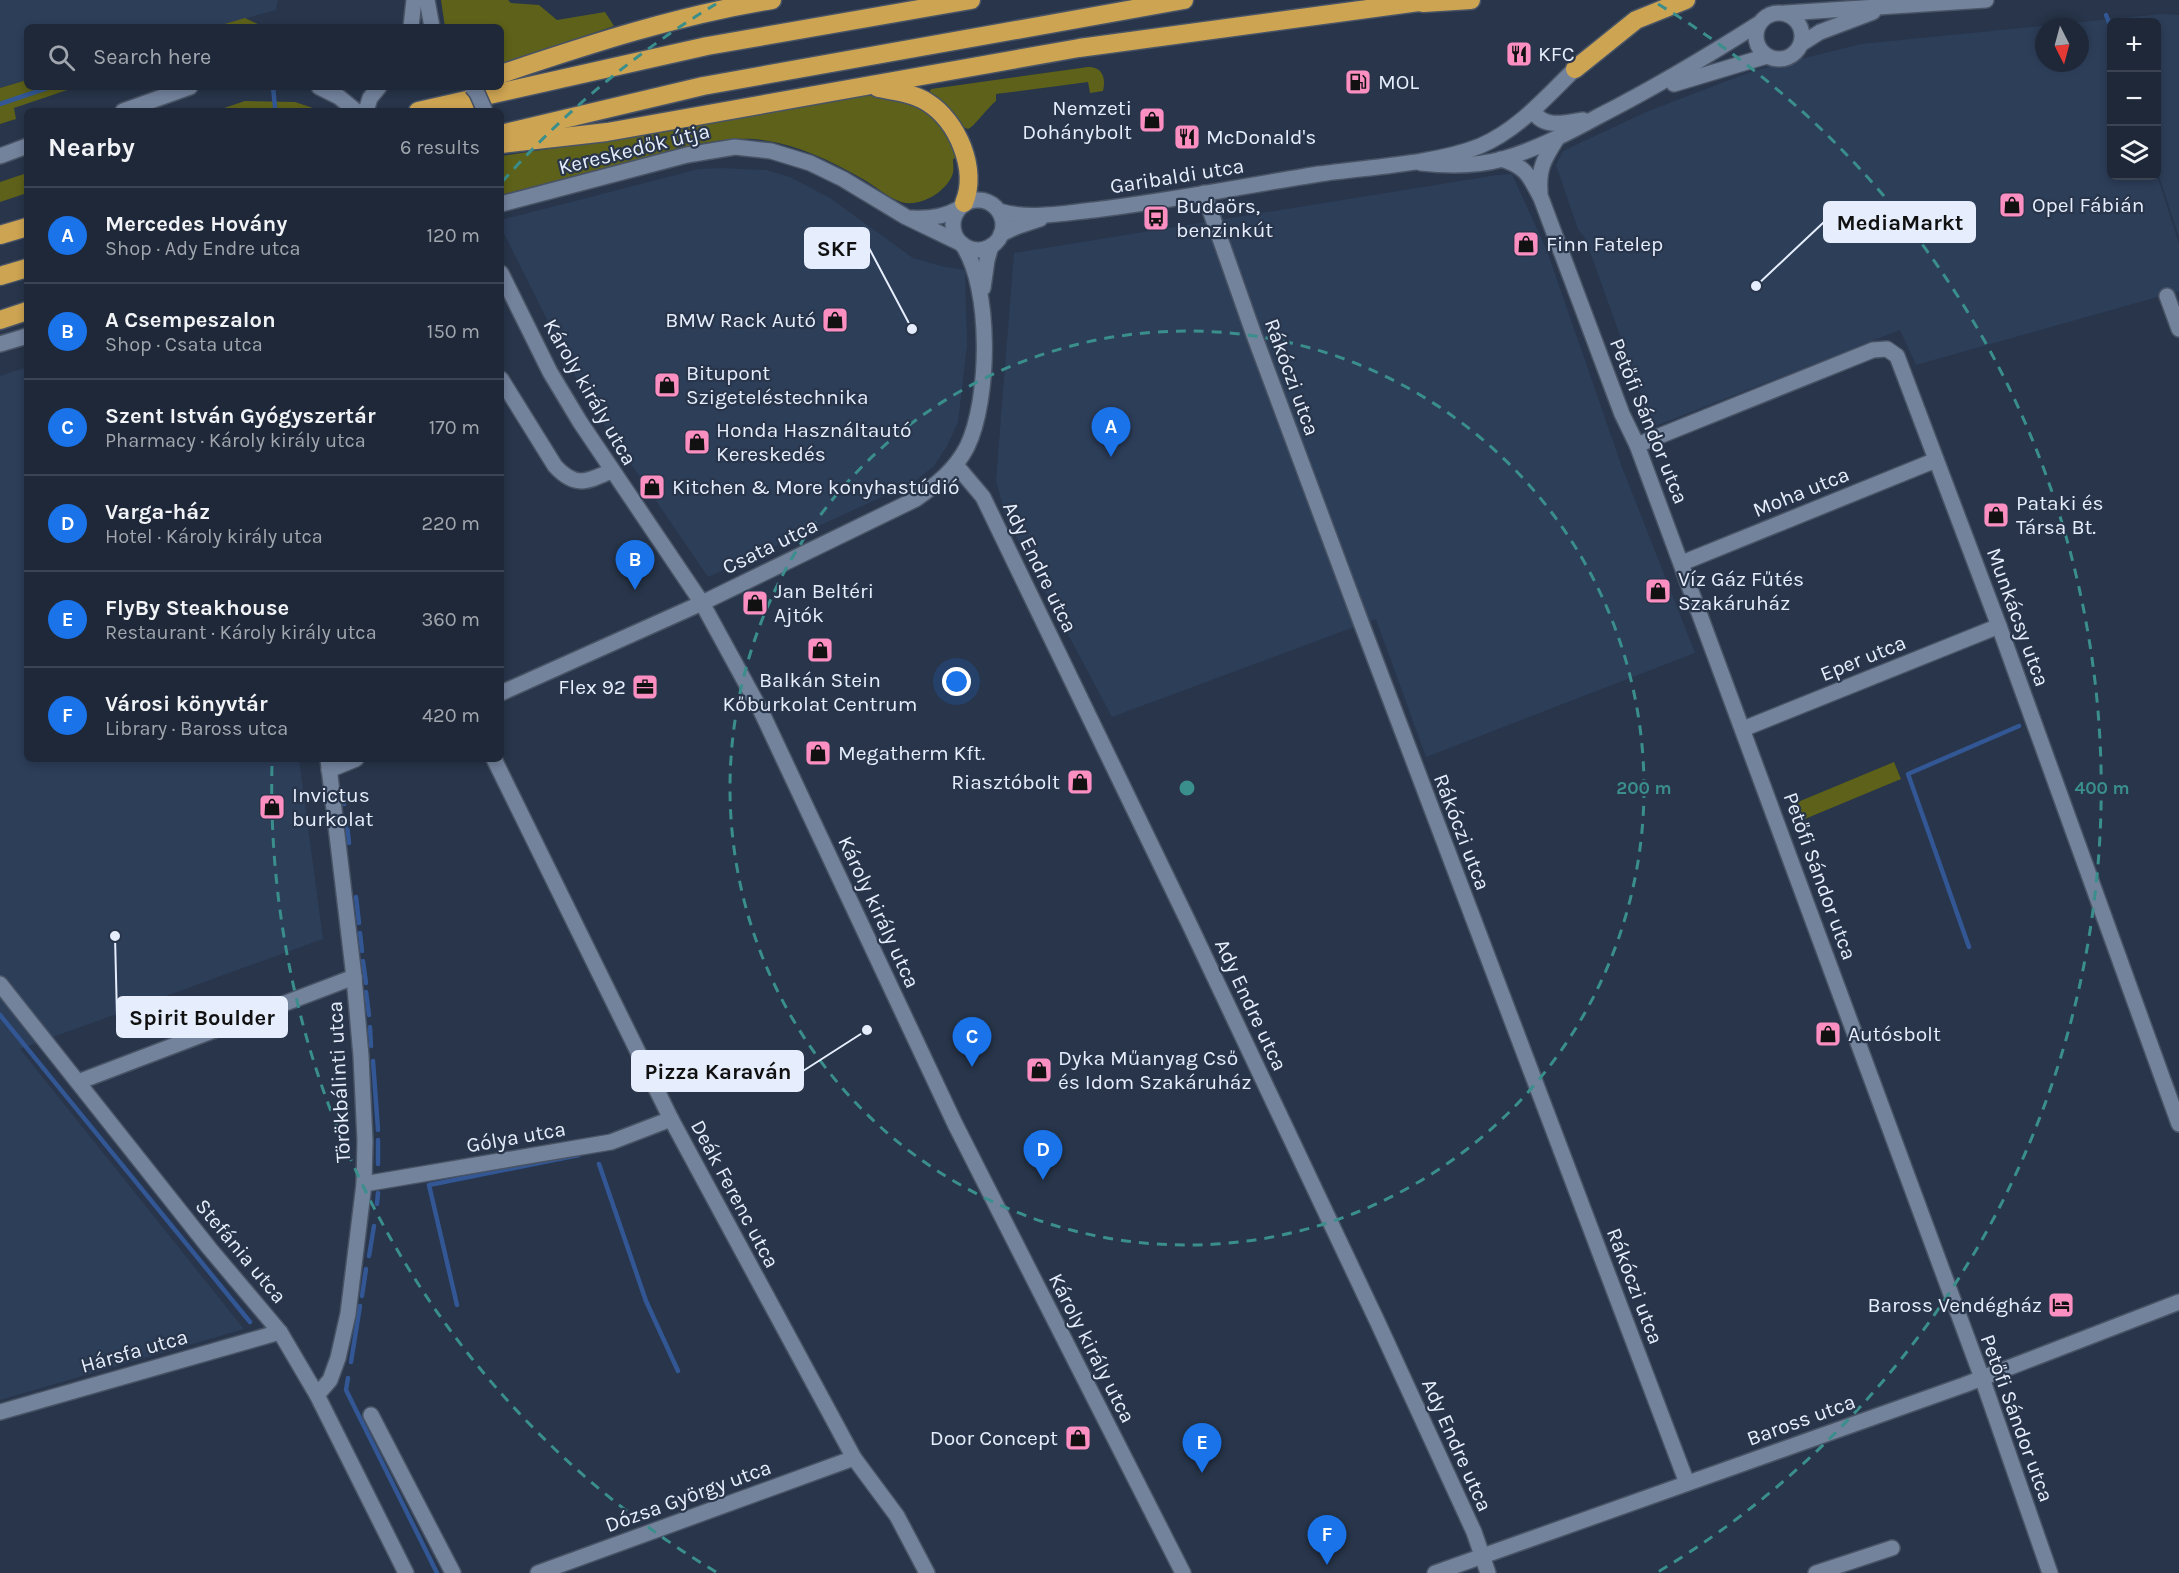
<!DOCTYPE html>
<html lang="en">
<head>
<meta charset="utf-8">
<style>
	:root { --surface:#1e2838; --page:#263040; --text:#f1f3f6; --muted:#a1a6ae; --line:#3c4453; --accent:#1a73e8 }
	body { margin:0; font-family:Karla,sans-serif; background:var(--page); color:var(--text) }
	.controls { position:absolute; right:18px; top:18px; display:grid; overflow:hidden; border-radius:9px; box-shadow:0 3px 9px #0003 }
	.controls button { width:54px; height:54px; display:grid; place-items:center; padding:0; border:0; border-bottom:2px solid var(--line); background:var(--surface); color:var(--text); font:30px sans-serif }
	.compass { position:absolute; left:2035px; top:18px; width:54px; height:54px; border-radius:50%; background:var(--surface); box-shadow:0 3px 9px #0003; rotate:174deg }
	.you { position:absolute; left:957px; top:682px; width:21px; height:21px; margin:-15px; border:4px solid #fff; border-radius:50%; background:#1a73e8; box-shadow:0 0 0 9px #1a73e833 }
	.badge { display:grid; place-items:center; width:39px; height:39px; border-radius:50%; background:var(--accent); color:#fff; font-size:20px; font-weight:700 }
	.pin { position:absolute; translate:-50% -50px; filter:drop-shadow(0 2px 3px #0008) }
	.pin::after { content:''; position:absolute; top:32px; width:21px; height:18px; background:inherit; clip-path:polygon(0 0,100% 0,50% 100%) }
	.list { margin:0; padding:0; list-style:none }
	h2 { display:flex; justify-content:space-between; align-items:center; height:78px; margin:0; padding:0 24px; font-size:26px }
	h2 small { font-size:20px; font-weight:400; color:var(--muted) }
	.list li { display:grid; grid-template-columns:39px 1fr auto; gap:18px; align-items:center; box-sizing:border-box; height:96px; padding:0 24px; border-top:2px solid var(--line) }
	.list b { display:block; font-size:22px; white-space:nowrap }
	.list p { margin:0; font-size:20px; white-space:nowrap; color:var(--muted) }
	.list em { font-size:20px; font-style:normal; color:var(--muted) }
	.icon { flex:none; width:33px; height:33px; fill:none; stroke:currentColor; stroke-width:2; stroke-linecap:round; stroke-linejoin:round }
	.map { position:relative; flex:none; width:2179px; height:1573px; overflow:hidden }
	.search { position:absolute; background:var(--surface); box-shadow:0 3px 9px #0003; left:24px; top:24px; width:480px; height:66px; display:flex; align-items:center; gap:15px; box-sizing:border-box; padding:0 21px; border-radius:9px; color:var(--muted); font-size:22px }
	.panel { position:absolute; background:var(--surface); box-shadow:0 3px 9px #0003; left:24px; top:108px; width:480px; height:654px; border-radius:9px }
	.map>svg:first-child { display:block }
	.built { fill:#2d3e59; fill-rule:evenodd }
	.green { fill:#5d6119 }
	.lines { fill:none; stroke-linecap:round; stroke-linejoin:round }
	.stream { stroke:#325794; stroke-width:4.5 }
	.street-casing { stroke:#485365; stroke-width:18 }
	.secondary-casing { stroke:#485365; stroke-width:18 }
	.highway-casing { stroke:#485365; stroke-width:21 }
	.street { stroke:#73839c; stroke-width:15 }
	.secondary { stroke:#73839c; stroke-width:15 }
	.highway { stroke:#cda452; stroke-width:18 }
	.secondary-bridge-casing { stroke:#485365; stroke-width:18; stroke-linecap:butt }
	.secondary-bridge { stroke:#73839c; stroke-width:15 }
	.ring { fill:none; stroke:#3a8e8b; stroke-width:3; stroke-dasharray:10 8 }
	.labels { text-anchor:middle; stroke-width:4.5; stroke-linejoin:round; paint-order:stroke }
	.poi-label { font-size:21px; fill:#e6eefd; stroke:#28354a; text-anchor:start }
	.street-label { font-size:21px; fill:#e6eefd; stroke:#28354a }
	.centre { fill:#3a8e8b; stroke:#28354a; stroke-width:3 }
	.ring-label { font-size:18px; text-anchor:middle; font-weight:bold; fill:#3a8e8b; stroke:#28354a; stroke-width:4.5; stroke-linejoin:round; paint-order:stroke }
	.leader { fill:none; stroke:#e6eefd; stroke-width:2 }
	.callout-dot { fill:#e6eefd; stroke:#28354a; stroke-width:2 }
	.callout { fill:#e6eefd; stroke:#e6eefd; stroke-width:2 }
	.callout-label { font-size:22px; text-anchor:middle; font-weight:bold; fill:#111 }
</style>
</head>
<body>
<div class="map">
<svg width="2179" height="1573" viewBox="0 0 2179 1573">
	<rect width="100%" height="100%" fill="#28354a"/>
	<g class="built">
		<path d="M0,0H278L276,10L214,27H27V80L0,88Z"/>
		<path d="M2162,14L2179,15V237L2157,170L2156,22H2112V176L2157,175L2179,244V291L1916,365L1900,330L1653,427L1585,238L1578,229L1556,165L1563,151L1646,112L1753,71L1861,44ZM2044,27H2080V63H2044Z"/>
		<path d="M722,168L766,170L790,177L830,198L913,258L945,267L965,270L967,345L958,422L947,446L934,466L914,482L708,577L586,398L501,227V220L699,169Z"/>
		<path d="M1512,174L1547,251L1622,467L1695,653L1426,757L1376,619L1112,717L1006,518L996,480L1014,253L1497,175Z"/>
		<path d="M27,367V759H299L323,939L20,1049L244,1329L0,1400V376Z"/>
	</g>
	<g class="green">
		<path d="M441,0H508L511,3L539,5L557,20L605,12L614,26L501,64V27H445Z"/>
		<path d="M245,18L264,27H214Z"/>
		<path d="M1088,67C1103,67 1106,78 1103,91L1090,93L1088,82L996,94V101C988,107 974,127 968,129L963,127L945,104L929,93L931,89Z"/>
		<path d="M27,80V87H76L14,108L16,119L0,124V88Z"/>
		<path d="M864,96C892,95 923,100 940,124C948,134 953,146 959,157L953,159C953,163 954,169 953,173C948,191 920,208 901,202C887,197 874,185 861,178C828,159 792,142 753,139C735,138 716,141 698,144L501,195V156L622,138Z"/>
		<path d="M245,101L295,102L319,110L215,111Z"/>
		<path d="M27,173V193L0,202V182Z"/>
		<path d="M1894,762L1901,779L1800,821L1793,804Z"/>
	</g>
	<g class="lines">
		<g class="stream">
			<path d="M2106,15L2112,30"/>
			<path d="M273,87L275,107"/>
			<path d="M0,104L50,87"/>
			<path d="M342,790L344,804"/>
			<path d="M347,825L349,843"/>
			<path d="M356,897L359,923"/>
			<path d="M360,933L362,951"/>
			<path d="M1969,947L1908,774L2019,726"/>
			<path d="M363,961L366,983"/>
			<path d="M366,992L369,1015"/>
			<path d="M0,1015L250,1322"/>
			<path d="M370,1027L371,1046"/>
			<path d="M373,1061L378,1130"/>
			<path d="M378,1140V1164"/>
			<path d="M599,1164L646,1301L678,1371"/>
			<path d="M377,1204L378,1193"/>
			<path d="M369,1256L374,1226"/>
			<path d="M362,1296L366,1269"/>
			<path d="M457,1305L429,1185L579,1155"/>
			<path d="M351,1362L360,1306"/>
			<path d="M348,1378L346,1390L437,1573"/>
		</g>
		<defs>
			<g id="street">
				<circle cx="1779" cy="36" r="23"/>
				<path d="M1785,13L1986,0"/>
				<path d="M1801,44L1820,32L1873,12"/>
				<path d="M1674,84L1767,56"/>
				<path d="M319,87L339,97L356,111"/>
				<path d="M123,111L190,87"/>
				<path d="M1533,111C1544,129 1565,123 1583,120"/>
				<path d="M0,156L27,146"/>
				<path d="M1501,159C1526,166 1530,177 1541,198L1622,414L1637,445L1982,1378L2050,1573"/>
				<path d="M1421,163C1447,166 1477,166 1503,159C1537,149 1568,133 1599,116C1654,88 1706,57 1758,24"/>
				<path d="M1204,193L1254,335L1362,625L1687,1483"/>
				<path d="M1540,193C1538,169 1544,159 1556,140"/>
				<path d="M501,204L687,155L735,147L771,151L810,163L843,179L906,217L962,244"/>
				<path d="M912,218C929,219 944,217 958,209"/>
				<path d="M2167,296L2179,329"/>
				<path d="M0,344L27,336"/>
				<path d="M501,379L555,466C575,488 587,482 611,471"/>
				<path d="M1637,445L1873,350L1887,349L1897,356L1999,626L2179,1124"/>
				<path d="M956,465L983,497L1186,917L1378,1323L1474,1532L1488,1573"/>
				<path d="M1682,563L1936,460"/>
				<path d="M501,693L702,603"/>
				<path d="M1743,729L1999,626"/>
				<path d="M494,759L671,1119L854,1458L897,1516L927,1573"/>
				<path d="M329,770L356,759"/>
				<path d="M0,984L210,1249L280,1332L317,1395L406,1573"/>
				<path d="M78,1082L354,977"/>
				<path d="M364,1184L611,1142L671,1119"/>
				<path d="M317,1395L330,1380L338,1358L348,1314L364,1184L365,1141L361,1056L354,977L328,759"/>
				<path d="M0,1412L280,1332"/>
				<path d="M371,1415L453,1573"/>
				<path d="M538,1573L854,1458"/>
				<path d="M1816,1573L1892,1548"/>
			</g>
			<g id="secondary">
				<path d="M427,0L432,27"/>
				<path d="M411,27L414,0"/>
				<path d="M366,111L370,98L379,87"/>
				<circle cx="978" cy="225" r="25"/>
				<path d="M999,211C1029,220 1064,213 1094,210C1170,201 1244,186 1319,174C1368,167 1435,164 1480,146C1518,130 1546,97 1575,69"/>
				<path d="M1001,234L1016,227L1040,219"/>
				<path d="M501,273L550,372L580,422L702,603L761,711L955,1124L1183,1573"/>
				<path d="M983,288L987,260L991,246"/>
				<path d="M702,603L916,499C937,484 955,470 967,447C990,400 992,287 962,244"/>
				<path d="M1435,1573L1964,1385L2179,1302"/>
			</g>
			<g id="highway">
				<path d="M1423,3L1471,0"/>
				<path d="M1575,69L1636,20L1686,0"/>
				<path d="M501,74C590,44 679,15 772,0"/>
				<path d="M878,88C894,91 913,93 927,102C958,121 978,170 964,203"/>
				<path d="M418,111L707,46L971,0"/>
				<path d="M501,134L703,86L1184,0"/>
				<path d="M501,144L607,132L1079,48L1434,0"/>
				<path d="M0,235L27,227"/>
				<path d="M0,276L27,268"/>
				<path d="M0,320L27,311"/>
			</g>
		</defs>
		<use href="#street" class="street-casing"/>
		<use href="#secondary" class="secondary-casing"/>
		<use href="#highway" class="highway-casing"/>
		<use href="#street" class="street"/>
		<use href="#secondary" class="secondary"/>
		<use href="#highway" class="highway"/>
		<defs>
			<path id="secondary-bridge" d="M472,87L477,93L485,111"/>
		</defs>
		<use href="#secondary-bridge" class="secondary-bridge-casing"/>
		<use href="#secondary-bridge" class="secondary-bridge"/>
	</g>
	<g class="ring">
		<circle cx="1187" cy="788" r="457"/>
		<path d="M716 1572A915 915 0 0 1 272 764M502 182A915 915 0 0 1 716 4M1658 4A915 915 0 0 1 1658 1572"/>
	</g>
	<defs>
		<symbol id="restaurant-square" viewBox="-11 -11 22 22"><rect x="-9" y="-9" width="18" height="18" rx="4" fill="#fc8fc2" stroke="#28354a"/><path d="M-5-6h1v4h1v-4h1v4h1v-4h1v5L-1.5 .5V6h-2V.5L-5-1ZM5-6V6H3V1.5H1.5Q1.5-4 5-6Z" fill="#111"/></symbol>
		<symbol id="fuel-square" viewBox="-11 -11 22 22"><rect x="-9" y="-9" width="18" height="18" rx="4" fill="#fc8fc2" stroke="#28354a"/><path d="M-5.5-6h7V0h2V4h1.3V-2.5L3-4.5l.8-.8L6-3V5H2.5V1h-1V6h-7ZM-4.2-4.7v3.2H.2V-4.7Z" fill="#111"/></symbol>
		<symbol id="shop-square" viewBox="-11 -11 22 22"><rect x="-9" y="-9" width="18" height="18" rx="4" fill="#fc8fc2" stroke="#28354a"/><path d="M-5-2.5h2.3a2.7 3.5 0 0 1 5.4 0H5L5.5 6h-11ZM-1.5-2.5h3a1.5 2.3 0 0 0-3 0Z" fill="#111"/></symbol>
		<symbol id="bus-square" viewBox="-11 -11 22 22"><rect x="-9" y="-9" width="18" height="18" rx="4" fill="#fc8fc2" stroke="#28354a"/><path d="M-5-6H5V4H4V6H2V4H-2V6H-4V4H-5ZM-3.5-4V0h7V-4ZM-3.5 1.2v1.5H-2V1.2ZM2 1.2v1.5H3.5V1.2Z" fill="#111"/></symbol>
		<symbol id="office-square" viewBox="-11 -11 22 22"><rect x="-9" y="-9" width="18" height="18" rx="4" fill="#fc8fc2" stroke="#28354a"/><path d="M-6-3h4V-5.5h4V-3h4V5H-6ZM-1-4.5V-3h2v-1.5ZM-6 0V1H6V0Z" fill="#111"/></symbol>
		<symbol id="hotel-square" viewBox="-11 -11 22 22"><rect x="-9" y="-9" width="18" height="18" rx="4" fill="#fc8fc2" stroke="#28354a"/><path d="M-6-4.5h1.5V1H6V5H4.5V3h-9V5H-6ZM-4 0a1.8 1.8 0 1 1 3.6 0ZM.5 0V-2.5h3Q6-2.5 6 0Z" fill="#111"/></symbol>
	</defs>
	<g fill-rule="evenodd">
		<use href="#restaurant-square" x="1504" y="39" width="30" height="30"/>
		<use href="#fuel-square" x="1343" y="67" width="30" height="30"/>
		<use href="#shop-square" x="1137" y="105" width="30" height="30"/>
		<use href="#restaurant-square" x="1172" y="122" width="30" height="30"/>
		<use href="#shop-square" x="1997" y="190" width="30" height="30"/>
		<use href="#bus-square" x="1141" y="203" width="30" height="30"/>
		<use href="#shop-square" x="1511" y="229" width="30" height="30"/>
		<use href="#shop-square" x="820" y="305" width="30" height="30"/>
		<use href="#shop-square" x="652" y="370" width="30" height="30"/>
		<use href="#shop-square" x="682" y="427" width="30" height="30"/>
		<use href="#shop-square" x="637" y="472" width="30" height="30"/>
		<use href="#shop-square" x="1981" y="500" width="30" height="30"/>
		<use href="#shop-square" x="1643" y="576" width="30" height="30"/>
		<use href="#shop-square" x="740" y="588" width="30" height="30"/>
		<use href="#shop-square" x="805" y="635" width="30" height="30"/>
		<use href="#office-square" x="630" y="672" width="30" height="30"/>
		<use href="#shop-square" x="803" y="738" width="30" height="30"/>
		<use href="#shop-square" x="1065" y="767" width="30" height="30"/>
		<use href="#shop-square" x="257" y="792" width="30" height="30"/>
		<use href="#shop-square" x="1813" y="1019" width="30" height="30"/>
		<use href="#shop-square" x="1024" y="1055" width="30" height="30"/>
		<use href="#hotel-square" x="2046" y="1290" width="30" height="30"/>
		<use href="#shop-square" x="1063" y="1423" width="30" height="30"/>
	</g>
	<g class="labels">
		<g class="poi-label">
			<text x="1538" y="61">KFC</text>
			<text x="1378" y="89">MOL</text>
			<text x="1132" y="115" text-anchor="end">Nemzeti<tspan x="1132" dy="24">Dohánybolt</tspan></text>
			<text x="1206" y="144">McDonald's</text>
			<text x="2032" y="212">Opel Fábián</text>
			<text x="1176" y="213">Budaörs,<tspan x="1176" dy="24">benzinkút</tspan></text>
			<text x="1546" y="251">Finn Fatelep</text>
			<text x="816" y="327" text-anchor="end">BMW Rack Autó</text>
			<text x="686" y="380">Bitupont<tspan x="686" dy="24">Szigeteléstechnika</tspan></text>
			<text x="716" y="437">Honda Használtautó<tspan x="716" dy="24">Kereskedés</tspan></text>
			<text x="672" y="494">Kitchen &amp; More konyhastúdió</text>
			<text x="2016" y="510">Pataki és<tspan x="2016" dy="24">Társa Bt.</tspan></text>
			<text x="1678" y="586">Víz Gáz Fűtés<tspan x="1678" dy="24">Szakáruház</tspan></text>
			<text x="774" y="598">Jan Beltéri<tspan x="774" dy="24">Ajtók</tspan></text>
			<text x="820" y="687" text-anchor="middle">Balkán Stein<tspan x="820" dy="24">Kőburkolat Centrum</tspan></text>
			<text x="626" y="694" text-anchor="end">Flex 92</text>
			<text x="838" y="760">Megatherm Kft.</text>
			<text x="1060" y="789" text-anchor="end">Riasztóbolt</text>
			<text x="292" y="802">Invictus<tspan x="292" dy="24">burkolat</tspan></text>
			<text x="1848" y="1041">Autósbolt</text>
			<text x="1058" y="1065">Dyka Műanyag Cső<tspan x="1058" dy="24">és Idom Szakáruház</tspan></text>
			<text x="2042" y="1312" text-anchor="end">Baross Vendégház</text>
			<text x="1058" y="1445" text-anchor="end">Door Concept</text>
		</g>
		<g class="street-label">
			<text transform="translate(634 149) rotate(-14)" y="7">Kereskedők útja</text>
			<text transform="translate(1177 176) rotate(-9)" y="7">Garibaldi utca</text>
			<text transform="translate(1292 377) rotate(70)" y="7">Rákóczi utca</text>
			<text transform="translate(590 392) rotate(60)" y="7">Károly király utca</text>
			<text transform="translate(1649 421) rotate(68)" y="7">Petőfi Sándor utca</text>
			<text transform="translate(1801 492) rotate(-22)" y="7">Moha utca</text>
			<text transform="translate(770 546) rotate(-26)" y="7">Csata utca</text>
			<text transform="translate(1040 567) rotate(64)" y="7">Ady Endre utca</text>
			<text transform="translate(2018 617) rotate(70)" y="7">Munkácsy utca</text>
			<text transform="translate(1863 658) rotate(-22)" y="7">Eper utca</text>
			<text transform="translate(1462 832) rotate(69)" y="7">Rákóczi utca</text>
			<text transform="translate(1820 876) rotate(70)" y="7">Petőfi Sándor utca</text>
			<text transform="translate(879 912) rotate(65)" y="7">Károly király utca</text>
			<text transform="translate(1251 1005) rotate(65)" y="7">Ady Endre utca</text>
			<text transform="translate(339 1082) rotate(-93)" y="7">Törökbálinti utca</text>
			<text transform="translate(516 1137) rotate(-10)" y="7">Gólya utca</text>
			<text transform="translate(735 1194) rotate(62)" y="7">Deák Ferenc utca</text>
			<text transform="translate(241 1251) rotate(50)" y="7">Stefánia utca</text>
			<text transform="translate(1635 1286) rotate(69)" y="7">Rákóczi utca</text>
			<text transform="translate(1092 1348) rotate(63)" y="7">Károly király utca</text>
			<text transform="translate(134 1351) rotate(-16)" y="7">Hársfa utca</text>
			<text transform="translate(2017 1418) rotate(70)" y="7">Petőfi Sándor utca</text>
			<text transform="translate(1801 1420) rotate(-20)" y="7">Baross utca</text>
			<text transform="translate(1457 1445) rotate(66)" y="7">Ady Endre utca</text>
			<text transform="translate(688 1496) rotate(-20)" y="7">Dózsa György utca</text>
		</g>
	</g>
	<circle cx="1187" cy="788" r="9" class="centre"/>
	<g class="ring-label">
		<text x="1644" y="794">200 m</text>
		<text x="2102" y="794">400 m</text>
	</g>
	<path class="leader" d="M1756 286L1824 222M912 329L869 248M115 936L117 1017M867 1030L803 1071"/>
	<g class="callout-dot">
		<circle cx="1756" cy="286" r="6"/>
		<circle cx="912" cy="329" r="6"/>
		<circle cx="115" cy="936" r="6"/>
		<circle cx="867" cy="1030" r="6"/>
	</g>
	<g class="callout">
		<rect x="1824" y="202" width="151" height="40" rx="6"/>
		<rect x="805" y="228" width="64" height="40" rx="6"/>
		<rect x="117" y="997" width="170" height="40" rx="6"/>
		<rect x="632" y="1051" width="171" height="40" rx="6"/>
	</g>
	<g class="callout-label">
		<text x="1900" y="230">MediaMarkt</text>
		<text x="837" y="256">SKF</text>
		<text x="202" y="1025">Spirit Boulder</text>
		<text x="718" y="1079">Pizza Karaván</text>
	</g>
</svg>
<div class="controls">
<button>+</button>
<button>−</button>
<button><svg class="icon" aria-label="layers" viewBox="0 0 24 24"><path d="M12 4l9 5-9 5-9-5zM3 14l9 5 9-5"/></svg></button>
</div>
<svg class="compass" viewBox="-18 -18 36 36"><path d="M0-13l5 13h-10z" fill="#e53935"/><path d="M0 13l5-13h-10z" fill="#a1a6ae"/></svg>
<div class="you"></div>
<div class="pin badge" style="left:1111px;top:457px">A</div>
<div class="pin badge" style="left:635px;top:590px">B</div>
<div class="pin badge" style="left:972px;top:1067px">C</div>
<div class="pin badge" style="left:1043px;top:1180px">D</div>
<div class="pin badge" style="left:1202px;top:1473px">E</div>
<div class="pin badge" style="left:1327px;top:1565px">F</div>
<div class="search"><svg class="icon" aria-label="search" viewBox="0 0 24 24"><circle cx="10" cy="10" r="6"/><path d="M15 15l6 6"/></svg>Search here</div>
<section class="panel">
<h2>Nearby<small>6 results</small></h2>
<ul class="list">
<li><span class="badge">A</span><div><b>Mercedes Hovány</b><p>Shop · Ady Endre utca</p></div><em>120 m</em></li>
<li><span class="badge">B</span><div><b>A Csempeszalon</b><p>Shop · Csata utca</p></div><em>150 m</em></li>
<li><span class="badge">C</span><div><b>Szent István Gyógyszertár</b><p>Pharmacy · Károly király utca</p></div><em>170 m</em></li>
<li><span class="badge">D</span><div><b>Varga-ház</b><p>Hotel · Károly király utca</p></div><em>220 m</em></li>
<li><span class="badge">E</span><div><b>FlyBy Steakhouse</b><p>Restaurant · Károly király utca</p></div><em>360 m</em></li>
<li><span class="badge">F</span><div><b>Városi könyvtár</b><p>Library · Baross utca</p></div><em>420 m</em></li>
</ul>
</section>
</div>
</body>
</html>
